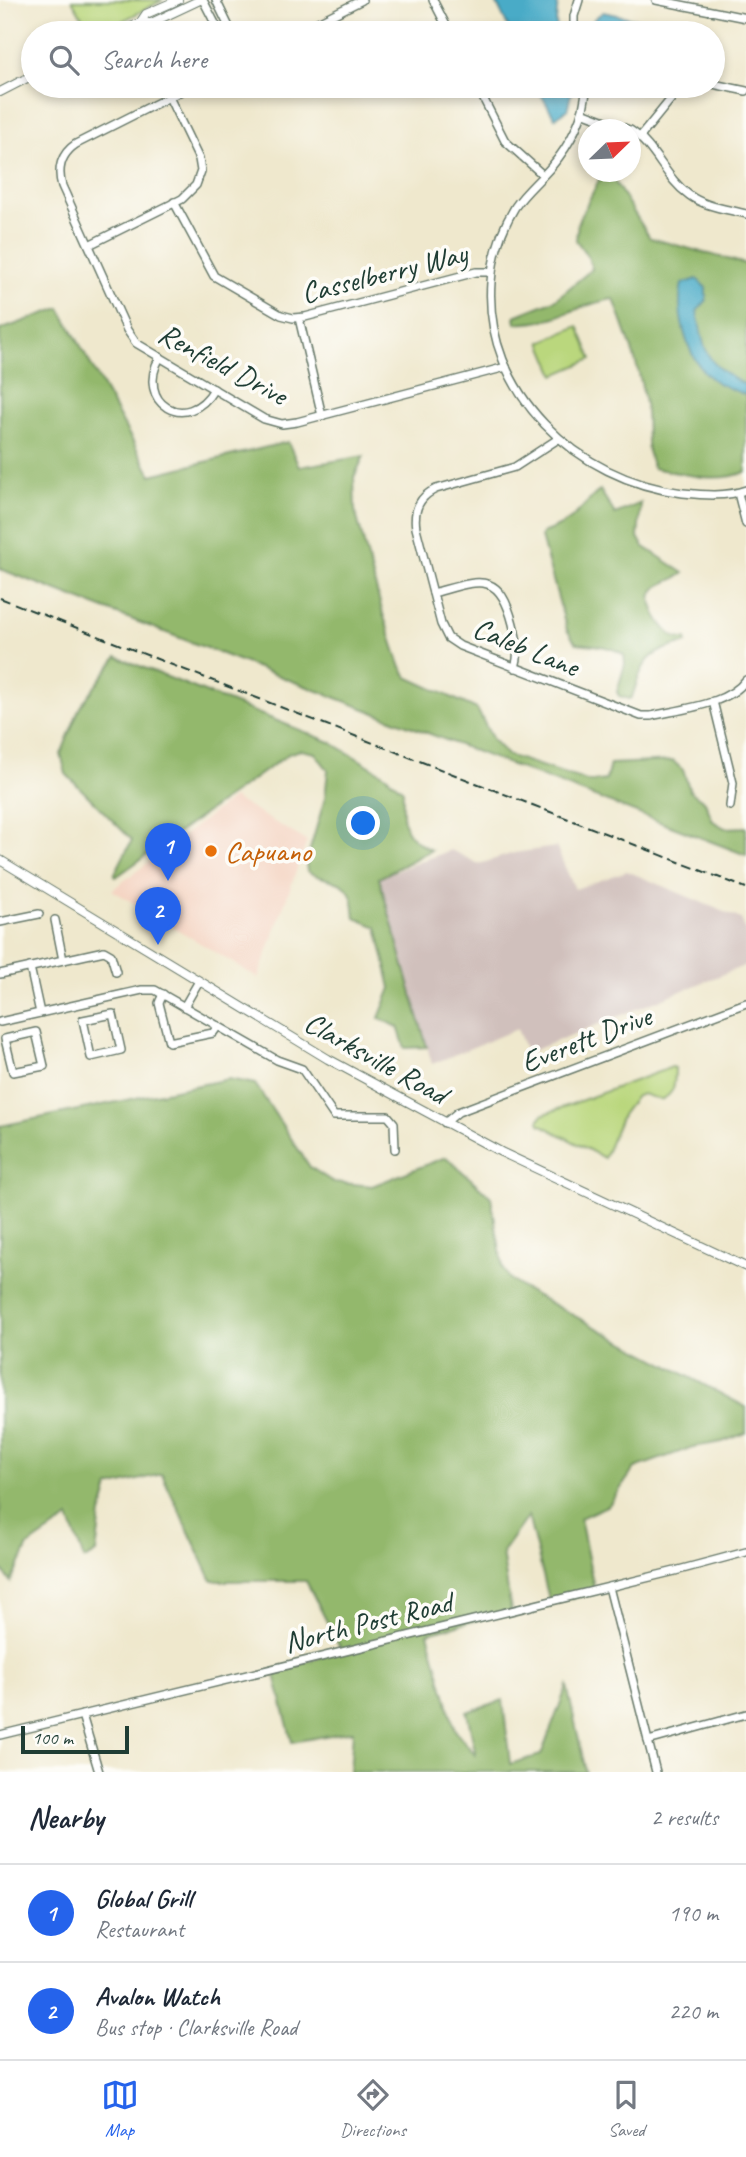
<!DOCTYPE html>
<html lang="en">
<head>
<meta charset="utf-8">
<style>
	:root { --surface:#fff; --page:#f6f6f7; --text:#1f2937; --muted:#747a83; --line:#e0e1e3; --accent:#2563eb }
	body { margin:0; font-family:Caveat,sans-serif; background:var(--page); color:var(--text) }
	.compass { position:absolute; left:578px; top:119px; width:63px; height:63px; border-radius:50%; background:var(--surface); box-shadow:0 4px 10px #0003; rotate:67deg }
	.scale { position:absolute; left:21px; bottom:18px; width:108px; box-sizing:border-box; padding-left:7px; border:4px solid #1f3d34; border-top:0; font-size:19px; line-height:24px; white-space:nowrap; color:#1f3d34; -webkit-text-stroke:5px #fdfcf7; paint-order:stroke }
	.you { position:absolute; left:364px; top:824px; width:24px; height:24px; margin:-18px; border:5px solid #fff; border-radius:50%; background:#1a73e8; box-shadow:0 0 0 10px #1a73e833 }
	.badge { display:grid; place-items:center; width:46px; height:46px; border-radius:50%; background:var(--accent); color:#fff; font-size:23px; font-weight:700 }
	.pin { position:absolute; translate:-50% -58px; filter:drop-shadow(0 2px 4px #0008) }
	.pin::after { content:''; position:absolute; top:37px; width:24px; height:21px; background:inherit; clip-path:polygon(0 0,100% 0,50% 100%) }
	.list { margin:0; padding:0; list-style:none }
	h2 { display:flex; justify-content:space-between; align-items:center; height:91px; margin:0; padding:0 28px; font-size:30px }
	h2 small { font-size:23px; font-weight:400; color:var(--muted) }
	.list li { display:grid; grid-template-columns:46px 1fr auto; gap:21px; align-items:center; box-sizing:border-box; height:98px; padding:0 28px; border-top:2px solid var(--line) }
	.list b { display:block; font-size:26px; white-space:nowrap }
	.list p { margin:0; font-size:23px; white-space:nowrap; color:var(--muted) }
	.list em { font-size:23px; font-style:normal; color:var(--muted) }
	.icon { flex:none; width:38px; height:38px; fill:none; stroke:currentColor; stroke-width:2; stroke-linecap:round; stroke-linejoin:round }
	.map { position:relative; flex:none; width:746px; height:1772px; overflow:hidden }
	.search { position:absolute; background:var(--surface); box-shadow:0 4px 10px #0003; left:21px; right:21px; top:21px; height:77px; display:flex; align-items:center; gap:18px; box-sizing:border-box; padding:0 24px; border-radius:38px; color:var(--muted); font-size:26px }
	.sheet { height:287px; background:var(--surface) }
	nav { display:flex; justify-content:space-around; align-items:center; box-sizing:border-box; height:98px; border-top:2px solid var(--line); background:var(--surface); font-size:19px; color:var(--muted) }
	nav a { display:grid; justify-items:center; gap:4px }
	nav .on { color:var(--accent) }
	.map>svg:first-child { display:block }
	.built { fill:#f4d3c1 }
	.industrial { fill:#d0c0bc }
	.green { fill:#bad77d; stroke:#6c8a58; stroke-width:2 }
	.forest { fill:#93b86c; stroke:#597a50; stroke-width:2 }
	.water { fill:#48abc7; stroke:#34747e; stroke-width:2 }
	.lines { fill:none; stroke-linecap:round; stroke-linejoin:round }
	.minor-casing { stroke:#68796a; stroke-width:10 }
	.tertiary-casing { stroke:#68796a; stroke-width:10 }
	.minor { stroke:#fff; stroke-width:7 }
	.tertiary { stroke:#fff; stroke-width:8 }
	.rail { stroke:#1f3d34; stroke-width:2; stroke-dasharray:10 5; stroke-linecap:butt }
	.food-dot { fill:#e8710a; stroke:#fdfcf7; stroke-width:2.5 }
	.labels { text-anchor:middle; stroke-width:7; stroke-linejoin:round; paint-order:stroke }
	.street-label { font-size:30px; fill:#1f3d34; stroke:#fdfcf7 }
	.food-label { font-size:30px; fill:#c56008; stroke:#fdfcf7; text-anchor:start }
</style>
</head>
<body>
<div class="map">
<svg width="746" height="1772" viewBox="0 0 746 1772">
	<rect width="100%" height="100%" fill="#fdfcf7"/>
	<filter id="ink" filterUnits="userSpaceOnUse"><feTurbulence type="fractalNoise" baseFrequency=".0143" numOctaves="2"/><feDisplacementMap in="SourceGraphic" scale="14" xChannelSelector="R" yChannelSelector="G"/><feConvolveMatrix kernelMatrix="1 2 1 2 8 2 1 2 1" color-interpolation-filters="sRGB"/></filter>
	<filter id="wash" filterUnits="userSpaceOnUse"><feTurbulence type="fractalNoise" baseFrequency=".00686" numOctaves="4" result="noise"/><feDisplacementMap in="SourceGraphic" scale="28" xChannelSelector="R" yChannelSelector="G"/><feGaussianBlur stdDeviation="1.57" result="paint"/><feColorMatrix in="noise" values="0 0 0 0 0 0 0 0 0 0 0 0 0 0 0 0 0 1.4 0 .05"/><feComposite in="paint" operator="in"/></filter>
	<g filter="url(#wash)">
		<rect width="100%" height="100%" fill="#efe8cd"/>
		<path class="built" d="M233,798L307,841L258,978L112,890Z"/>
		<path class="industrial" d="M556,847L575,889L627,871L741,919L746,932V965L527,1053L517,1029L432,1064L379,877L451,850L479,864L514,853Z"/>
		<g class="green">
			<path d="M72,0H163L107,29L91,33Z"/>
			<path d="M578,326L592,359L555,375L541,342Z"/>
			<path d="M672,1067L675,1068C675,1083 675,1095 660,1100L643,1094L636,1096L622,1115L604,1158L540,1124L539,1121L542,1115Z"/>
		</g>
		<g class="forest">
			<path d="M600,178L613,179L650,238L746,264V472C716,484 683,474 653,468C643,444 649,429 645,404C640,367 626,333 614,299C580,303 550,326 516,323L515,316L555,300L592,269L588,257L576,240L578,222Z"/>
			<path d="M60,308L151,475L288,442L299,467L364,456L354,477L355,510L383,614L400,665L407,677L477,709L493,740L507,755L590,782L606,780L610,764L673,761L683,770L690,791L705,802L713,821L725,828L746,827V855L0,569V330Z"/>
			<path d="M600,490L615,514L641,503L638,537L643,546L684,573C676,580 662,582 655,589C643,602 664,631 675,637C678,639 683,639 686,639L687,643C647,652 644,660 632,697L629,699L619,696L617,692L625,664L624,655C611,645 592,645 576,643L567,630L541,537L542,533C577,521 575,512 600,490Z"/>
			<path d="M117,657L330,742L385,775L403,790C403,822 399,834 431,850L379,878L427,1047L405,1048L398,1027L379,1018L391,988L377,927L355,918C354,911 354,902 351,895C344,877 320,881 307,871L306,863L325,798L328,770L315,753L301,750L290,753L116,877L114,875L132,840L66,774L61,754L80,707Z"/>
			<path d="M228,1079L255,1084L310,1167L333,1182L372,1186L446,1157L491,1197L503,1268L509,1278L522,1288L746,1407V1433L722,1442L693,1447L635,1468L609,1505L580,1518L595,1593L550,1603L528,1516L502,1552L511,1611L428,1633L455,1730L476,1756L467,1712L503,1700L510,1764L541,1755L567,1686L586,1772H350L353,1731L292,1742L274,1671L342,1651L306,1581H212L162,1474L109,1487L101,1514L96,1553L84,1559L69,1518L28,1546L11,1582L0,1566V1126Z"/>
		</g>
		<g class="water">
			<path d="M495,0H558L556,23L558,33H511Z"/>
			<path d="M603,12L650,22L665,32L592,33L594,19Z"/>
			<path d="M536,86H573L567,110L555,118Z"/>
			<path d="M697,279L706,288V301L697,311C705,353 705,365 746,385V395C736,391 725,387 716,382C688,364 675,315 682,284Z"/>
		</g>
	</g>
	<g filter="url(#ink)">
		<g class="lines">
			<defs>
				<g id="minor">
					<path d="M203,0L220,33"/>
					<path d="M216,0L232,33"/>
					<path d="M433,0L450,33"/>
					<path d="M656,0L746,18"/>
					<path d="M296,33L362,0"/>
					<path d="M574,33V16L579,0"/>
					<path d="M713,84L746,91"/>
					<path d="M191,86L76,144C61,154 57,169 62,186L127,330L136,343L264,419L282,424L297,422L506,367"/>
					<path d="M477,86L505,141L543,175"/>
					<path d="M586,86C586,115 570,145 551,167C539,181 525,192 515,207C501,230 493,255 491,282C483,392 578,481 683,493C703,495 726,497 746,490"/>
					<path d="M582,112L629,130"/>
					<path d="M630,130C656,147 665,178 689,195C705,207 727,209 746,214"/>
					<path d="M640,137L675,94L685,86"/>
					<path d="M174,202L214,276L281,315L293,318L305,317L476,272H492"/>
					<path d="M89,245L182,199L196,185L201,171L199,159L169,97"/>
					<path d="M299,318L322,416"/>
					<path d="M160,357C134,403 187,435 214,389"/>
					<path d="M558,439L515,467L436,489C420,496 413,510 416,528L441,624L448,638L460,646L641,716H651C681,709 728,705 746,680"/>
					<path d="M738,493L746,524"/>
					<path d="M433,593C478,581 499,569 513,624C517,640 520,652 515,668"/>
					<path d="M713,701L733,783L730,806"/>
					<path d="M55,920L63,960"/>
					<path d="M0,922L39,914"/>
					<path d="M30,967L40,1013"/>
					<path d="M0,974L104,951L111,955L116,972"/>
					<path d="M163,994L159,1003L169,1042L213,1033L218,1026"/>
					<path d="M184,1007L199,981"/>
					<path d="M113,1014L121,1050L91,1057L83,1020Z"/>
					<path d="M0,1022L142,990H155L277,1060L302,1069L334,1116H388L394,1123L395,1149"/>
					<path d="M36,1032L44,1066L13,1072L5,1039Z"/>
					<path d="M445,1123L458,1112L746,1003"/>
					<path d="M609,1587L656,1772"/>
					<path d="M82,1715L99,1772"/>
					<path d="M0,1735L675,1571L746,1552"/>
					<path d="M648,1741L746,1714"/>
				</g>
				<g id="tertiary">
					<path d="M140,23H151L200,0"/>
					<path d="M118,33L140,23L146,14L178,0"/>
					<path d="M0,92L33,75"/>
					<path d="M0,860L328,1059L501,1152L746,1267"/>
				</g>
			</defs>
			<use href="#minor" class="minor-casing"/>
			<use href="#tertiary" class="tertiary-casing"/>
			<use href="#minor" class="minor"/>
			<use href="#tertiary" class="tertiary"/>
			<path class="rail" d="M0,598L746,888"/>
		</g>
	</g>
	<circle class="food-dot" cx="211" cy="851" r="7"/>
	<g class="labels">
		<g class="street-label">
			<text transform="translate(384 273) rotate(-14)" y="10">Casselberry Way</text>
			<text transform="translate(223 364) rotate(28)" y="10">Renfield Drive</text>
			<text transform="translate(526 647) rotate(22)" y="10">Caleb Lane</text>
			<text transform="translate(586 1039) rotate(-21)" y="10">Everett Drive</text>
			<text transform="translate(376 1058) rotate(29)" y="10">Clarksville Road</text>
			<text transform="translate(368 1622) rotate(-14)" y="10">North Post Road</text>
		</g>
		<g class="food-label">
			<text x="225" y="861">Capuano</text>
		</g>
	</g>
</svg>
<svg class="compass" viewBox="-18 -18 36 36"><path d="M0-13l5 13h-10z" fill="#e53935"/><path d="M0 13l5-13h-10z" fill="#747a83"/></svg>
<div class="scale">100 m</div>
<div class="you"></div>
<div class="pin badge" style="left:168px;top:881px">1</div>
<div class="pin badge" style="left:158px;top:945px">2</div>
<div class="search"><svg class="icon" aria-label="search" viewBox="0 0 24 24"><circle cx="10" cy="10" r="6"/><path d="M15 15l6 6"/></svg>Search here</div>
</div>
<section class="sheet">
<h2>Nearby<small>2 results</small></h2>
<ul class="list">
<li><span class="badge">1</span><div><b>Global Grill</b><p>Restaurant</p></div><em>190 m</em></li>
<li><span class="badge">2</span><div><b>Avalon Watch</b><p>Bus stop · Clarksville Road</p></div><em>220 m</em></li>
</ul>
</section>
<nav>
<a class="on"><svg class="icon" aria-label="map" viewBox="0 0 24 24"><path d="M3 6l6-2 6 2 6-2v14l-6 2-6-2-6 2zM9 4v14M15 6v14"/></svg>Map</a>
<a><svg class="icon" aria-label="directions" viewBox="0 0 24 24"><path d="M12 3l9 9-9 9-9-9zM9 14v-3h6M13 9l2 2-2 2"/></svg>Directions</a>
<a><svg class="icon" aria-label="saved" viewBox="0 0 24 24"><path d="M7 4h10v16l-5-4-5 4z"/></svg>Saved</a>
</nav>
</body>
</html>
